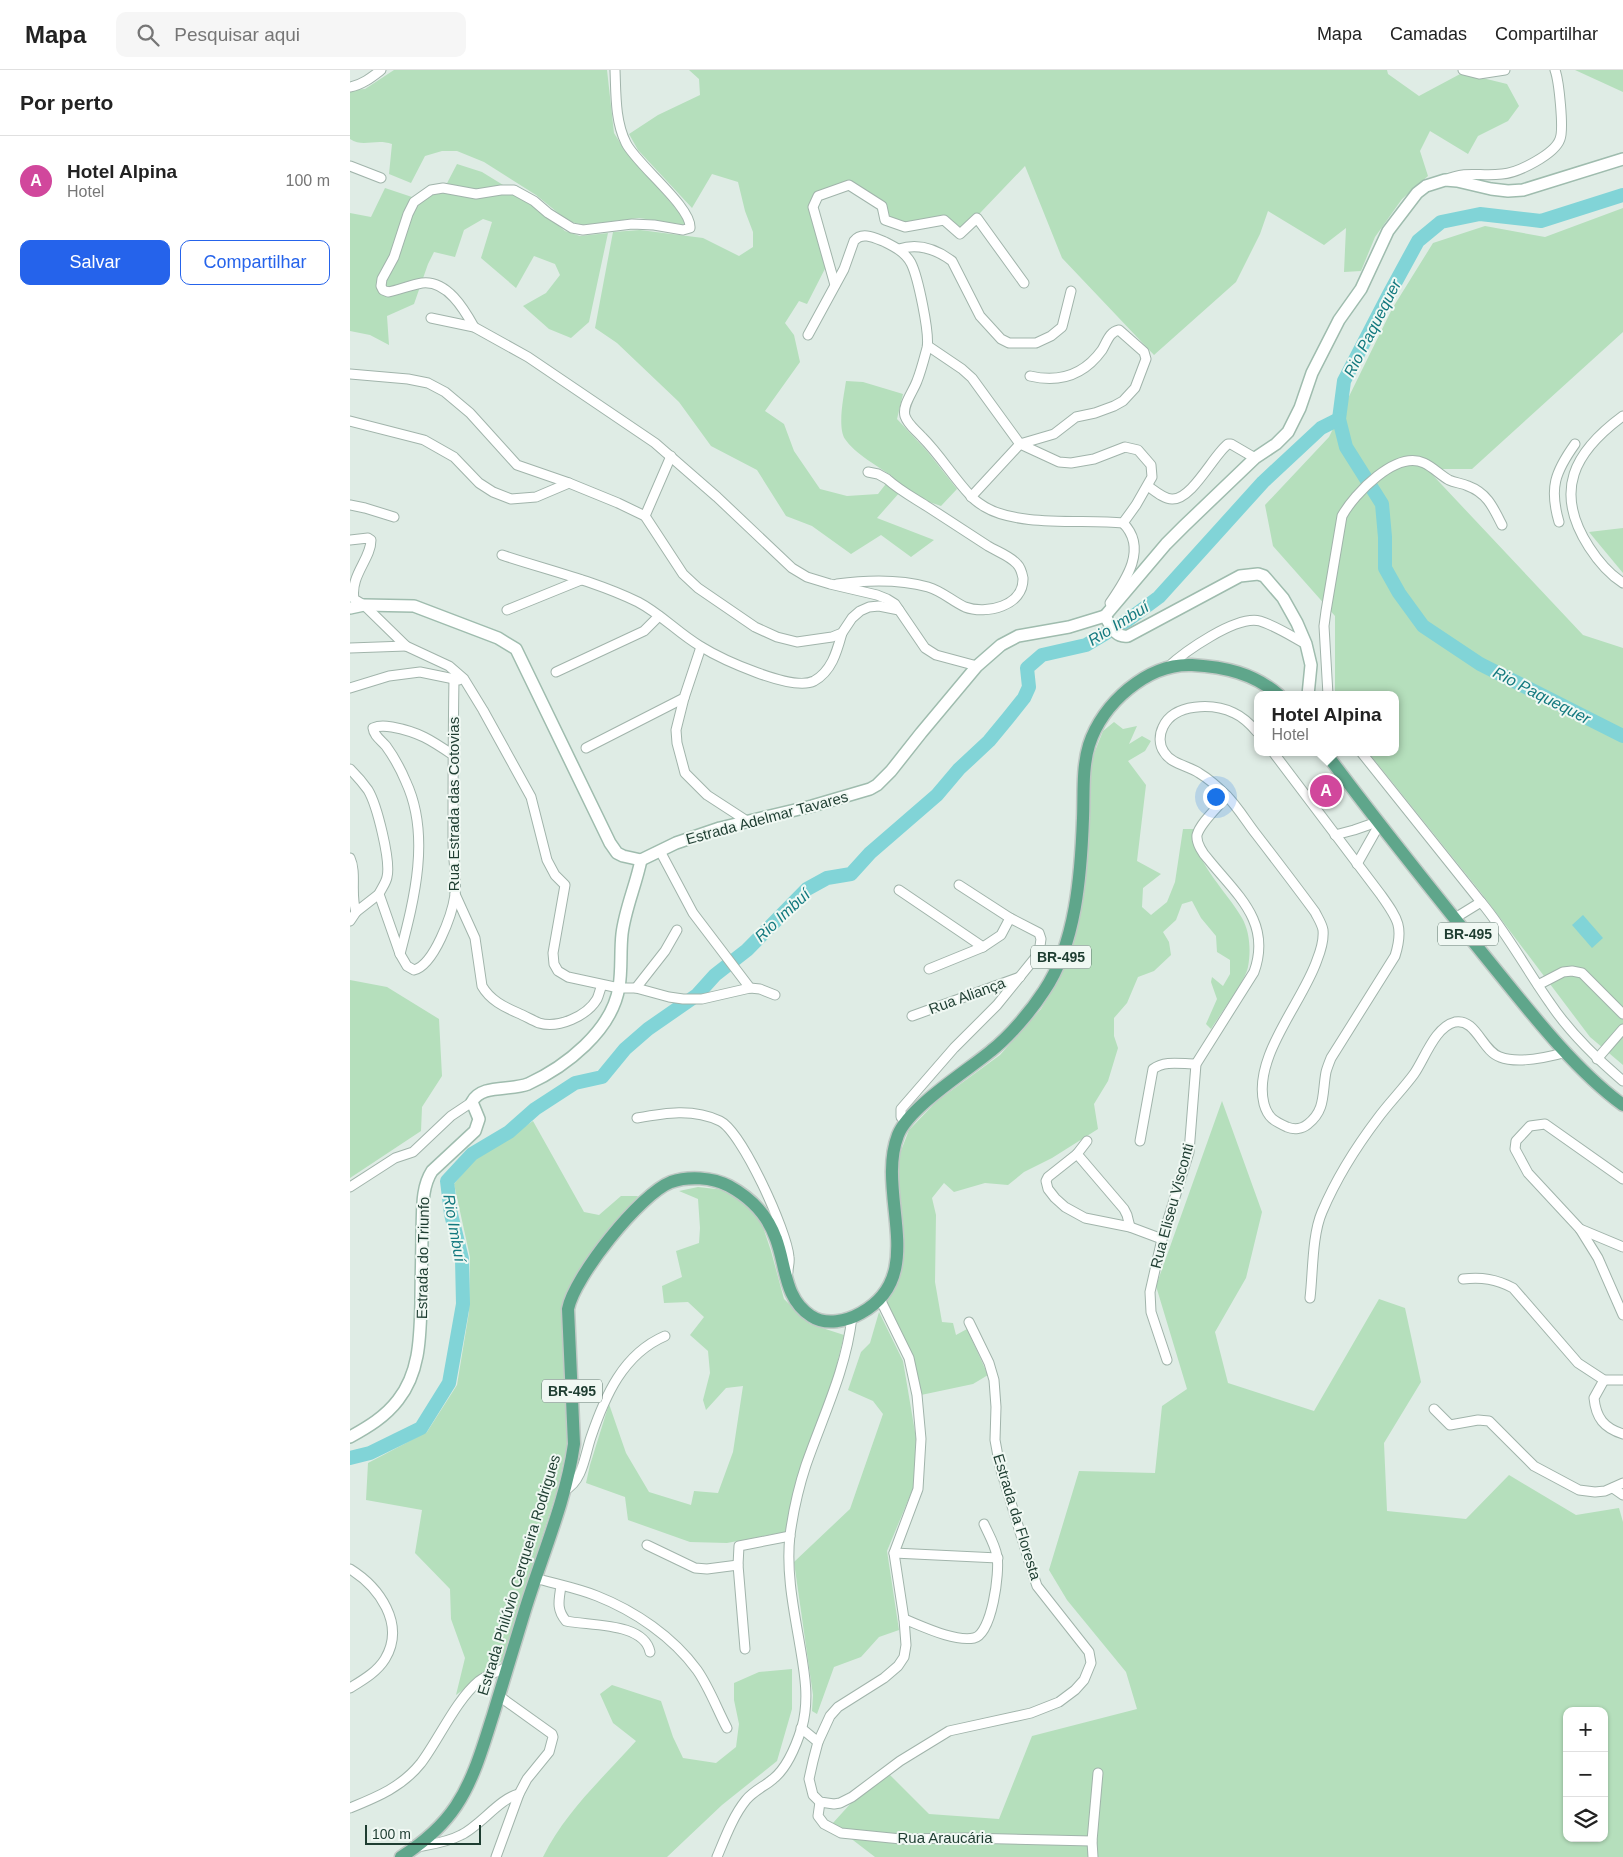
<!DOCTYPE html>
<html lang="pt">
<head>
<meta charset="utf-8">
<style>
	:root { --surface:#fff; --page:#f6f6f6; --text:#222; --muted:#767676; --line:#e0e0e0; --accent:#2563eb }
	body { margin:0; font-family:Helvetica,sans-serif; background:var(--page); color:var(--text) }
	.controls { position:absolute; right:15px; bottom:15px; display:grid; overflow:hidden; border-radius:10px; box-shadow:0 1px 4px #0004 }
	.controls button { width:45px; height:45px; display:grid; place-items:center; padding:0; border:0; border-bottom:1px solid var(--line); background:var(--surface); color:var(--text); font:25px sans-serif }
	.scale { position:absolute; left:15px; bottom:12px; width:116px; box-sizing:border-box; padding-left:5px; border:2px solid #1e3d31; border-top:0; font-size:14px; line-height:18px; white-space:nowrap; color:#1e3d31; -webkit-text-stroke:4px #f0f8f3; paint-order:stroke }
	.you { position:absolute; left:865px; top:726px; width:18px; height:18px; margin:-12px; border:4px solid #fff; border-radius:50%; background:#1a73e8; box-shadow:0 0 0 8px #1a73e833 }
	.badge { display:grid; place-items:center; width:32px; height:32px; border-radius:50%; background:var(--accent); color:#fff; font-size:16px; font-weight:700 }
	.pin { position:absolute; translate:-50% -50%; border:2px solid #fff; box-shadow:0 1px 5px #0006 }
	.popup { position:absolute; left:904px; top:621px; width:145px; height:65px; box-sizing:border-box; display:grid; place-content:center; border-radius:10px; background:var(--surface); filter:drop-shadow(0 1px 4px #0005); font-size:16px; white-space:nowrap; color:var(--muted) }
	.popup b { font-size:19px; color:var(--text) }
	.popup::after { content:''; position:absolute; left:50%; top:100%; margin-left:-10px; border:10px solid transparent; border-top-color:var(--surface) }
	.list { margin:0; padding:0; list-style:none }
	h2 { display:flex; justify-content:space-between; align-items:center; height:65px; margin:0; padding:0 20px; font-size:21px }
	h2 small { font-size:16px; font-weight:400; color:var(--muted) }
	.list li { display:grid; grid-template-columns:32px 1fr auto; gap:15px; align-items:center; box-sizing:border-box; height:90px; padding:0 20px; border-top:1px solid var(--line) }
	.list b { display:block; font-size:19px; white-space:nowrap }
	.list p { margin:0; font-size:16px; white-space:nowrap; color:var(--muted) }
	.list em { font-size:16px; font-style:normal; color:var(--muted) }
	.actions { display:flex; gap:10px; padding:15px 20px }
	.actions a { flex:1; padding:11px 0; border:1px solid var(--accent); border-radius:10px; text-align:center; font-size:18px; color:var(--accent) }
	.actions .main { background:var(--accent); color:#fff }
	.icon { flex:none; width:28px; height:28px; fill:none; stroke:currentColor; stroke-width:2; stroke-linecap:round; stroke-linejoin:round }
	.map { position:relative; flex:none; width:1273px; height:1787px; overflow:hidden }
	header { display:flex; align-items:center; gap:30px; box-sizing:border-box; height:70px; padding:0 25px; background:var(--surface); border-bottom:1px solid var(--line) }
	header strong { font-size:24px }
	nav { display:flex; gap:28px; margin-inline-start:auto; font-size:18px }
	.search { width:350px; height:45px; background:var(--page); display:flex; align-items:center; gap:12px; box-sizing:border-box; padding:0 18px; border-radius:10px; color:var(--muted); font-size:19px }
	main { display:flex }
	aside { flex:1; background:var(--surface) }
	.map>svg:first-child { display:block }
	.green { fill:#b5dfbc; fill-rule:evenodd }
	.water { fill:#81d4d7 }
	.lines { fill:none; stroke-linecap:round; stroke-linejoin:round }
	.river { stroke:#81d4d7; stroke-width:14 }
	.street-casing { stroke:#a1b4ab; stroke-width:11 }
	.secondary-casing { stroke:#9fbcae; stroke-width:14 }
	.primary-casing { stroke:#c0c9c5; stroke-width:15 }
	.street { stroke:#fff; stroke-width:9 }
	.secondary { stroke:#fff; stroke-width:11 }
	.primary { stroke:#5fa68b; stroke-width:12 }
	.labels { text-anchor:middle; stroke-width:4; stroke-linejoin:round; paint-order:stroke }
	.shield { fill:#f0f8f3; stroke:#5d756b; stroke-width:1 }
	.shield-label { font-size:14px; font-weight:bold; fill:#1e3d31 }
	.street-label { font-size:15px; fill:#1e3d31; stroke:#f0f8f3 }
	.water-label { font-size:16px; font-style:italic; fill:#13797f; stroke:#f0f8f3 }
</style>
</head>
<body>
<header>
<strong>Mapa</strong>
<div class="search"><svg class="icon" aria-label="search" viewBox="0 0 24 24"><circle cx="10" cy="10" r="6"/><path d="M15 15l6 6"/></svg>Pesquisar aqui</div>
<nav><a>Mapa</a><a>Camadas</a><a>Compartilhar</a></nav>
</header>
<main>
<aside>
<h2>Por perto<small></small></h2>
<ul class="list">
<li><span class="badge" style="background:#d1479c">A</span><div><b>Hotel Alpina</b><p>Hotel</p></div><em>100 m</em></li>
</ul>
<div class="actions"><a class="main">Salvar</a><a>Compartilhar</a></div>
</aside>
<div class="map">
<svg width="1273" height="1787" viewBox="0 0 1273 1787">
	<rect width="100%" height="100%" fill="#dfece5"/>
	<g class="green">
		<path d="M44,0H257L264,63L274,79L334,148L336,155L289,148L233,155L218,151L186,125L134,92L107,81H92L75,86L61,113L39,104L42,74C25,68 14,78 0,69V20L15,19Z"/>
		<path d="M339,0H1037L1038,4L1069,26L1112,3L1157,14L1169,36L1158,51L1128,66L1118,84L1080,61L1070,81L1078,106L1052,129L1025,167L1011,201L994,202L996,158L974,175L918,141L910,164L886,212L804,285L712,188L675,96L610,164L595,152L533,153L527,139L501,120L481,125L469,132L467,146L482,185L457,234L449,231L435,253L444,265L450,292L415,341L434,354L444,381L470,419L497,426L528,424L542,406C529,397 504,383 495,369C487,357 494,325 496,311L513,312L553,324L547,349L577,381L607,419L591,436L550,422L527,448L584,470L561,487L531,465L501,484L462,456L436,446L407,400L361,376L329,332L267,273L245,258L263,162L290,160L353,168L389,186L403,177V162L395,141L388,112L362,104L342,138L288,80L279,64L308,45L350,25L349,9Z"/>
		<path d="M1225,0H1273V22Z"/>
		<path d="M107,94L132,102L179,131L215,161L230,166L258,163L239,252L221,268L199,259L173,236L196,223L210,205L205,194L184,186L166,218L131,188L142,152L133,149L114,160L105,187L84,182L78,194L64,234L37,246L39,275L20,265L0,261V143L21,147L35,118L65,128L94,119Z"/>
		<path d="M1273,138V262L1122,399H1077L1233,565L1273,578V995L1240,967L1132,824L1018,682H1045V625H985V546L923,476L915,435L979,367L1042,239L1083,173L1135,156L1195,167Z"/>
		<path d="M1273,458V503L1239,462Z"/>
		<path d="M764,652L773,659L787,656L779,674L792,666L801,671L795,681L778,691L796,715L787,791L811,804L793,818L792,837L801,845L817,832L825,812L833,759H845C840,788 878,823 892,848C900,862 901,881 898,897C895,912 870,944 861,959L856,954L867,929L861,912L862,907L873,916L880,904V890L867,882L866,866L851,848L842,831L832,834L826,850L813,862L819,872L821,885L804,901L788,907L777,933L764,948V966L768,978L758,1011L744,1034L748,1059L702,1088L674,1102L658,1115L635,1113L604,1122L594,1113L582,1128L586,1145L585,1212L592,1252L603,1253L606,1265L617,1259L638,1305L623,1314L571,1325L535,1230L548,1210L551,1188L547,1091L559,1060L587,1031L650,985L691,939L711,904L728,846L738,790L739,708L743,686L753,661Z"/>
		<path d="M0,910L37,917L89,949L92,1006L72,1037L71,1061L0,1108Z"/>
		<path d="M872,1031L912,1142L896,1208L865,1262L878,1313L964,1341L1029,1229L1055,1238L1071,1312L1034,1373L1037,1441L1116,1449L1159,1405L1226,1445L1269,1438L1273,1452V1787H525L482,1754L533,1698L579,1744L649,1749L682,1666L787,1639L776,1602L717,1530L699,1500L729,1401L805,1403L812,1336L837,1319L806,1216ZM1217,1641H1254V1768H1217Z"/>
		<path d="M183,1051L234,1142L249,1145L271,1126H288L215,1225L219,1368L207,1421L152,1591L106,1625L115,1588L101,1549L100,1519L65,1483L72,1440L16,1430L18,1393L77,1362L107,1315L119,1242L120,1187L104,1114L124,1090Z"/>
		<path d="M348,1117L375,1120L397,1135L411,1151L421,1181L434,1229L460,1254L494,1265L480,1323L452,1395L435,1462L377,1473L340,1472L278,1450L275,1427L236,1413L240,1395L259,1334L276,1383L299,1422L341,1435L344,1421L368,1423L383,1382L393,1316L376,1318L356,1340L353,1330L360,1303L358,1281L340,1265L354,1247L338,1232L314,1233L312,1216L332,1207L326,1181L349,1173L350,1158L348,1129L329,1121Z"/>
		<path d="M529,1242L553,1291L566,1368L564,1416L537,1481L549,1560L529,1567L511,1587L484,1597L467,1644L462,1641L463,1625L444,1492L500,1439L533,1344L523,1331L498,1320L511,1282L520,1273Z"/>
		<path d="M442,1599V1639L427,1691L372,1735L317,1787H193C215,1742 253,1708 286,1671L263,1653L250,1624L262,1615L311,1631L323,1667L333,1688L366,1693L386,1677L389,1654L384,1630V1613L409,1602Z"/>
	</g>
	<path class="water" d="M1233,845L1253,868L1242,878L1222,855Z"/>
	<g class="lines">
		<g class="river">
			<path d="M1273,125L1191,151L1130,144L1091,152L1068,171L1038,226L994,311L989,349L996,377L1032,434L1035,467V498L1049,523L1073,556L1130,594L1273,666"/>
			<path d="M0,1388L20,1383L71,1358L99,1313L113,1234L112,1189L101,1144L97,1111L122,1084L159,1062L185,1039L225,1013L252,1007L275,979L298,959L347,925L365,905L397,880L457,819L477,808L501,804L520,783L587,725L609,699L639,671L658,648L674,628L679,617L677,598L692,585L736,575L778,550L809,527L913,412L971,358L989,349"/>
		</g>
		<defs>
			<g id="street">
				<path d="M1113,0L1129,4L1155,0"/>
				<path d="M0,17C12,15 22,7 31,0"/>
				<path d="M0,96L31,108"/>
				<path d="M1095,110C1119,100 1129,107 1152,104C1168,103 1205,84 1210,69C1214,59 1209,11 1205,0"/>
				<path d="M549,179C568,173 586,179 602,191L630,246L651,269L659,273H686L701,266L712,257L721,221"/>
				<path d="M485,215L463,137L468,126L499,115L532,136L535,150L555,157L594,150L610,164L627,148L674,213"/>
				<path d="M81,248L124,257L178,287L305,373L367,427L442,498L457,507L480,514L527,525L537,529L545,534L575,578L586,585L627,596"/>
				<path d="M124,257C114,239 97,210 72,213C60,215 49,220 38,222L33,220L31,216L32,209L44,187L58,144L64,132L81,120L93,118L126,124L151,120H164L184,131L198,143L222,158L233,160L282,154L304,155L333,160L340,158C342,137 286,94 276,73C265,51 266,24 265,0"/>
				<path d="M458,265L494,199L504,171C512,161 525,168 535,172C545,177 555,182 561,193C568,207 580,264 577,278C574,289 571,301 567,311C563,322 552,335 555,346C558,355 566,360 572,367C590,385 603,407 620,425C624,430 630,434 635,437C668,457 734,449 773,453"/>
				<path d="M578,276L612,299L622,308L670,374L709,392L721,393L744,389L775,377L788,380L801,395L802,407L786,435L773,453"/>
				<path d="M0,304L58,309L78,313L95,322L120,343L167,395L219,413L268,433L295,446L333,504L348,518L405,557L427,567L447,572L482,567L492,563L502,548L510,541L519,537L529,536L549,540"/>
				<path d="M1273,346C1224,382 1203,421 1239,477C1248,491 1259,504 1273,513"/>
				<path d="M0,351L74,370L104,387L129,413L143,422L161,429L186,427L219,413"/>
				<path d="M798,416C805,421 814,429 822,429C842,430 864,384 878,374H881L905,388"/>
				<path d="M621,427L670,374L704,364L726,347L745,343L764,336L773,331L785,318L796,289L794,282L769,260C759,262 757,272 752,280C734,305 710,313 680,306"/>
				<path d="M0,435L15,438L44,447"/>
				<path d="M295,446L321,386"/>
				<path d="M1209,452C1199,418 1205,402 1225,374"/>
				<path d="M0,470L18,468L21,470C21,489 0,505 4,529L14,535L56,576L99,596L114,609L133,640L181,727L197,790L205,805L215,815L203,883L204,894L208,901L218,907L269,918H286L319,927L333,929H352L400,918L410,919L425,925"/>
				<path d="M152,485C197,500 245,511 288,532C311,544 328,563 350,576C371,589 442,622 464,611C482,601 487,581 492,563"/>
				<path d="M487,514C517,510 549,509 578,517C592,521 602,531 615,537C636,545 674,536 673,508C672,503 670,497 667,494C660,486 648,482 638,476C618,463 598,450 578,437C564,428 549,420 537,409L528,404L518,402"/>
				<path d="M760,533C776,510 798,478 773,453"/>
				<path d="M157,540L231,510"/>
				<path d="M0,578L56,576"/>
				<path d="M817,598C834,582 886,545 910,551C926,556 941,566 956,574"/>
				<path d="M206,602L294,561L309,546"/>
				<path d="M0,618L39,606L70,602L109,610"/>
				<path d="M978,625L974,556L976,541L992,446C1004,424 1046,380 1074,393C1083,397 1090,405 1099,410C1105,413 1112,413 1118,416C1137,423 1143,437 1152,455"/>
				<path d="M334,628L326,660L327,673L335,703L357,725L397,751"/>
				<path d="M907,662C901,655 893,647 884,643C863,633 824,633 813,657C809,665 809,675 814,682C821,694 839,696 849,703C859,709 868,717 876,725C887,736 896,751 906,764C926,790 946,816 965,842C968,848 972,854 973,860C974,870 971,880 967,890C953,932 902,987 914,1034C918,1048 924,1051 937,1057C944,1060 952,1059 958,1054C976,1040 972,1023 976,1002C977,998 979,993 981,988L1045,886C1054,857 1048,849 1031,825L923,682"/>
				<path d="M236,678L334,628L351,577"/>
				<path d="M1011,682L1131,832"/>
				<path d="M103,685C81,670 69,662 42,657C36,656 30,655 23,658C24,666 31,670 36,676C44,687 51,700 56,712C81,766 64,830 50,884L57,896L64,900C84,895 102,845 105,825C107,808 103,789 103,772C103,718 103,664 104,610"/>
				<path d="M0,699C6,705 13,713 18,720C27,735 41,791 37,807C36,813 31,819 29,824L50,884"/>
				<path d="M985,765L1004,760L1027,752"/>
				<path d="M310,781L343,843L400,918"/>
				<path d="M0,788C7,803 0,824 6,842L29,824"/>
				<path d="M1007,794L1029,755"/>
				<path d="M609,815L660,848"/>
				<path d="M549,820L633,877"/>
				<path d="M105,824L125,868L132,916C140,930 154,937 168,943C175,946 182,950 189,953C208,959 237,946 247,929C249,925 250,919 252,915"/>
				<path d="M1105,848L1131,832C1157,863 1176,899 1200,933C1220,963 1246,988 1273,1011"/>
				<path d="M0,851L6,842"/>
				<path d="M1188,915L1213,902L1222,901L1232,903L1273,944"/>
				<path d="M286,918L315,881L327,860"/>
				<path d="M562,946L670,907"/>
				<path d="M1247,989L1273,959"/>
				<path d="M287,1048C315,1043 343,1038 370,1051C392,1062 437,1161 439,1187C440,1191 438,1197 438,1202"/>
				<path d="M557,1051L551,1047V1039L604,978L647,935L689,883L691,869L689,863L660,848L651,865L633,877L579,899"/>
				<path d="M737,1071L727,1084L698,1107L696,1111L698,1119L705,1128L715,1137L735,1148L780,1157L812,1169"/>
				<path d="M790,1071L803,999C815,990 831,994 846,994"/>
				<path d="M727,1084L774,1139L777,1145L780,1157"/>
				<path d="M1273,1109L1195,1054L1180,1056L1166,1071L1165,1079L1178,1103L1230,1159L1273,1177"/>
				<path d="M0,1117L45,1088L63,1082L101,1046L122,1032"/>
				<path d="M1230,1159L1248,1188L1273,1245"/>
				<path d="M1113,1209C1132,1207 1146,1209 1163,1218L1228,1293L1254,1310H1273"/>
				<path d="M960,1228C963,1203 962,1165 972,1142C986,1109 1006,1077 1028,1048C1039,1033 1053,1019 1064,1004C1075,988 1085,957 1105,952C1126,948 1132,981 1150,987C1168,994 1199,987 1217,982"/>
				<path d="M530,1229L559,1288L567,1325L571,1369L568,1419L544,1483L554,1549L556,1575L554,1587L548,1596L534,1608L488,1637L480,1646L468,1672L463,1691L459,1709L463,1725L470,1732L484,1734L490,1733L502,1727L550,1691L599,1661L681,1643L709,1632L725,1620L734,1610L741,1593L739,1582L687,1516L683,1504L650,1397L645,1370L646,1337L644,1310L639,1293L619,1252"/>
				<path d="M817,1290L801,1242L800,1222L812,1169L839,1082L846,994L904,902C922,852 887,825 858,789C853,784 846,773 847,765C850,753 869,736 877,726"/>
				<path d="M1254,1310L1244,1328C1246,1348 1254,1358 1273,1364"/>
				<path d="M1084,1339L1100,1355L1128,1350L1139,1351L1184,1396L1229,1420L1245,1422L1255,1421L1273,1413"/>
				<path d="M1263,1418L1273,1425"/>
				<path d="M215,1420C233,1411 235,1384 241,1367C255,1326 273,1284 315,1266"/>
				<path d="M297,1475L345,1498L357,1499L388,1495"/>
				<path d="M544,1483L648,1488"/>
				<path d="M0,1499C29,1517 56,1554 35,1589C27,1602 13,1610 0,1618"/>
				<path d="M185,1508C205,1514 227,1518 247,1526C285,1541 323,1567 347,1600C359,1617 367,1639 377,1658"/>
				<path d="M211,1516C209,1530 206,1539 216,1551C239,1556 294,1552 300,1582"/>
				<path d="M554,1549C572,1556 604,1572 624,1568C642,1564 650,1502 647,1486C645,1475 639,1465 634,1454"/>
				<path d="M395,1579L388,1495L389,1476L440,1466"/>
				<path d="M451,1658L468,1672"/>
				<path d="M470,1732L468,1746L474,1754L491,1763L551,1769L616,1768L742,1771"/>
				<path d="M0,1738C27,1727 52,1717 71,1693C89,1669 106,1630 129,1611C137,1605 147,1602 157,1597"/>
				<path d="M68,1777C83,1774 98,1772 111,1765C130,1756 150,1728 169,1724"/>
				<path d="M146,1787L169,1724L177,1709L199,1682L203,1667L202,1664L149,1626"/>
				<path d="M367,1787C375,1768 383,1746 396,1730C403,1721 415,1716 423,1709C437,1698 447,1673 452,1657C460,1628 454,1600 449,1570C443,1536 436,1500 440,1465C443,1443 449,1416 456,1395C473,1346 496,1300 502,1247"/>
				<path d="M743,1787L742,1771L748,1703"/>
			</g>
			<g id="secondary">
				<path d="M0,538L14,535L64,536L148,568L166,579L260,773L267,783L273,786L291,790L326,773L370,758L462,736L520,719L527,715L541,701L571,663L627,596L651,575L668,566L719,557L755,546"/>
				<path d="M755,546L816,474L834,456L905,388L926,374L938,362L950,338L962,303L989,250L1011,219L1038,161L1067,123L1076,116L1095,110L1107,111L1141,119L1158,121L1173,120L1273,89"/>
				<path d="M755,546C761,556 765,568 778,566L890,506L908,504L914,506L933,528L947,553L956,574L961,595L958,625"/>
				<path d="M0,1367C18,1357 35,1347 48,1330C70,1302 70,1267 71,1233C71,1208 72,1184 72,1160C73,1140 71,1118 82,1101L125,1061L129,1049L122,1032C131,1014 160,1021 178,1014C215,997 262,961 269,917C272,900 270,882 272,864C275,839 286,815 291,790"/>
			</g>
			<g id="primary">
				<path d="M975,682C1026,751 1080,818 1134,885C1174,934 1222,998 1273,1035"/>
				<path d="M51,1787C73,1773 92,1757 106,1736C124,1709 133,1676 143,1645C154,1610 164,1575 175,1540C192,1485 216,1431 224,1374L218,1239C224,1207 290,1124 321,1112C338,1106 362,1107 379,1116C401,1128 418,1146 426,1169C436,1195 434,1229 461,1246C476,1256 497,1251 511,1243C580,1205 525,1124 548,1065C559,1037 617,1001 641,981C660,966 681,941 694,921C726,874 731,804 733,748C734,725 732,698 739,675C752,634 797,593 842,595C875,597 903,603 929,625"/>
			</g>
		</defs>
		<use href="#street" class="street-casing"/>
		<use href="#secondary" class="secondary-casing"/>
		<use href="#primary" class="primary-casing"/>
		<use href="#street" class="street"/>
		<use href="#secondary" class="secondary"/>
		<use href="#primary" class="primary"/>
	</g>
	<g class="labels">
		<g class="shield">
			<rect x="1088" y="852.5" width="60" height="23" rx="4"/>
			<rect x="681" y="875.5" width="60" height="23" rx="4"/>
			<rect x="192" y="1309.5" width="60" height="23" rx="4"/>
		</g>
		<g class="shield-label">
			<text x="1118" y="869">BR-495</text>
			<text x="711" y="892">BR-495</text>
			<text x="222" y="1326">BR-495</text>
		</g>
		<g class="street-label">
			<text transform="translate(104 734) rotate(-90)" y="5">Rua Estrada das Cotovias</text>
			<text transform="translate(417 748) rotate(-15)" y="5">Estrada Adelmar Tavares</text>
			<text transform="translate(617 926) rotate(-20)" y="5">Rua Aliança</text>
			<text transform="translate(822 1136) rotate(-75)" y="5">Rua Eliseu Visconti</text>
			<text transform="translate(73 1188) rotate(-89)" y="5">Estrada do Triunfo</text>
			<text transform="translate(667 1447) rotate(73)" y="5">Estrada da Floresta</text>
			<text transform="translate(169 1505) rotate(-73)" y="5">Estrada Philúvio Cerqueira Rodrigues</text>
			<text x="595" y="1773">Rua Araucária</text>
		</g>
		<g class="water-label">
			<text transform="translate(1022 258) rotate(-63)" y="6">Rio Paquequer</text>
			<text transform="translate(768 553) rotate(-32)" y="6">Rio Imbuí</text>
			<text transform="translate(1192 625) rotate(27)" y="6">Rio Paquequer</text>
			<text transform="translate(432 845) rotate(-43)" y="6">Rio Imbuí</text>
			<text transform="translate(105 1158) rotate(80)" y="6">Rio Imbuí</text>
		</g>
	</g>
</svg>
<div class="controls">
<button>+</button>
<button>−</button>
<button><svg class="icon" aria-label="layers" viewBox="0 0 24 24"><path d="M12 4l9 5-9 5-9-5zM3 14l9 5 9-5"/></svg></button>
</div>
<div class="scale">100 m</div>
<div class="you"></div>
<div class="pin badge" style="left:976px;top:721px;background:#d1479c">A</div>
<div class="popup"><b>Hotel Alpina</b>Hotel</div>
</div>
</main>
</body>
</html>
